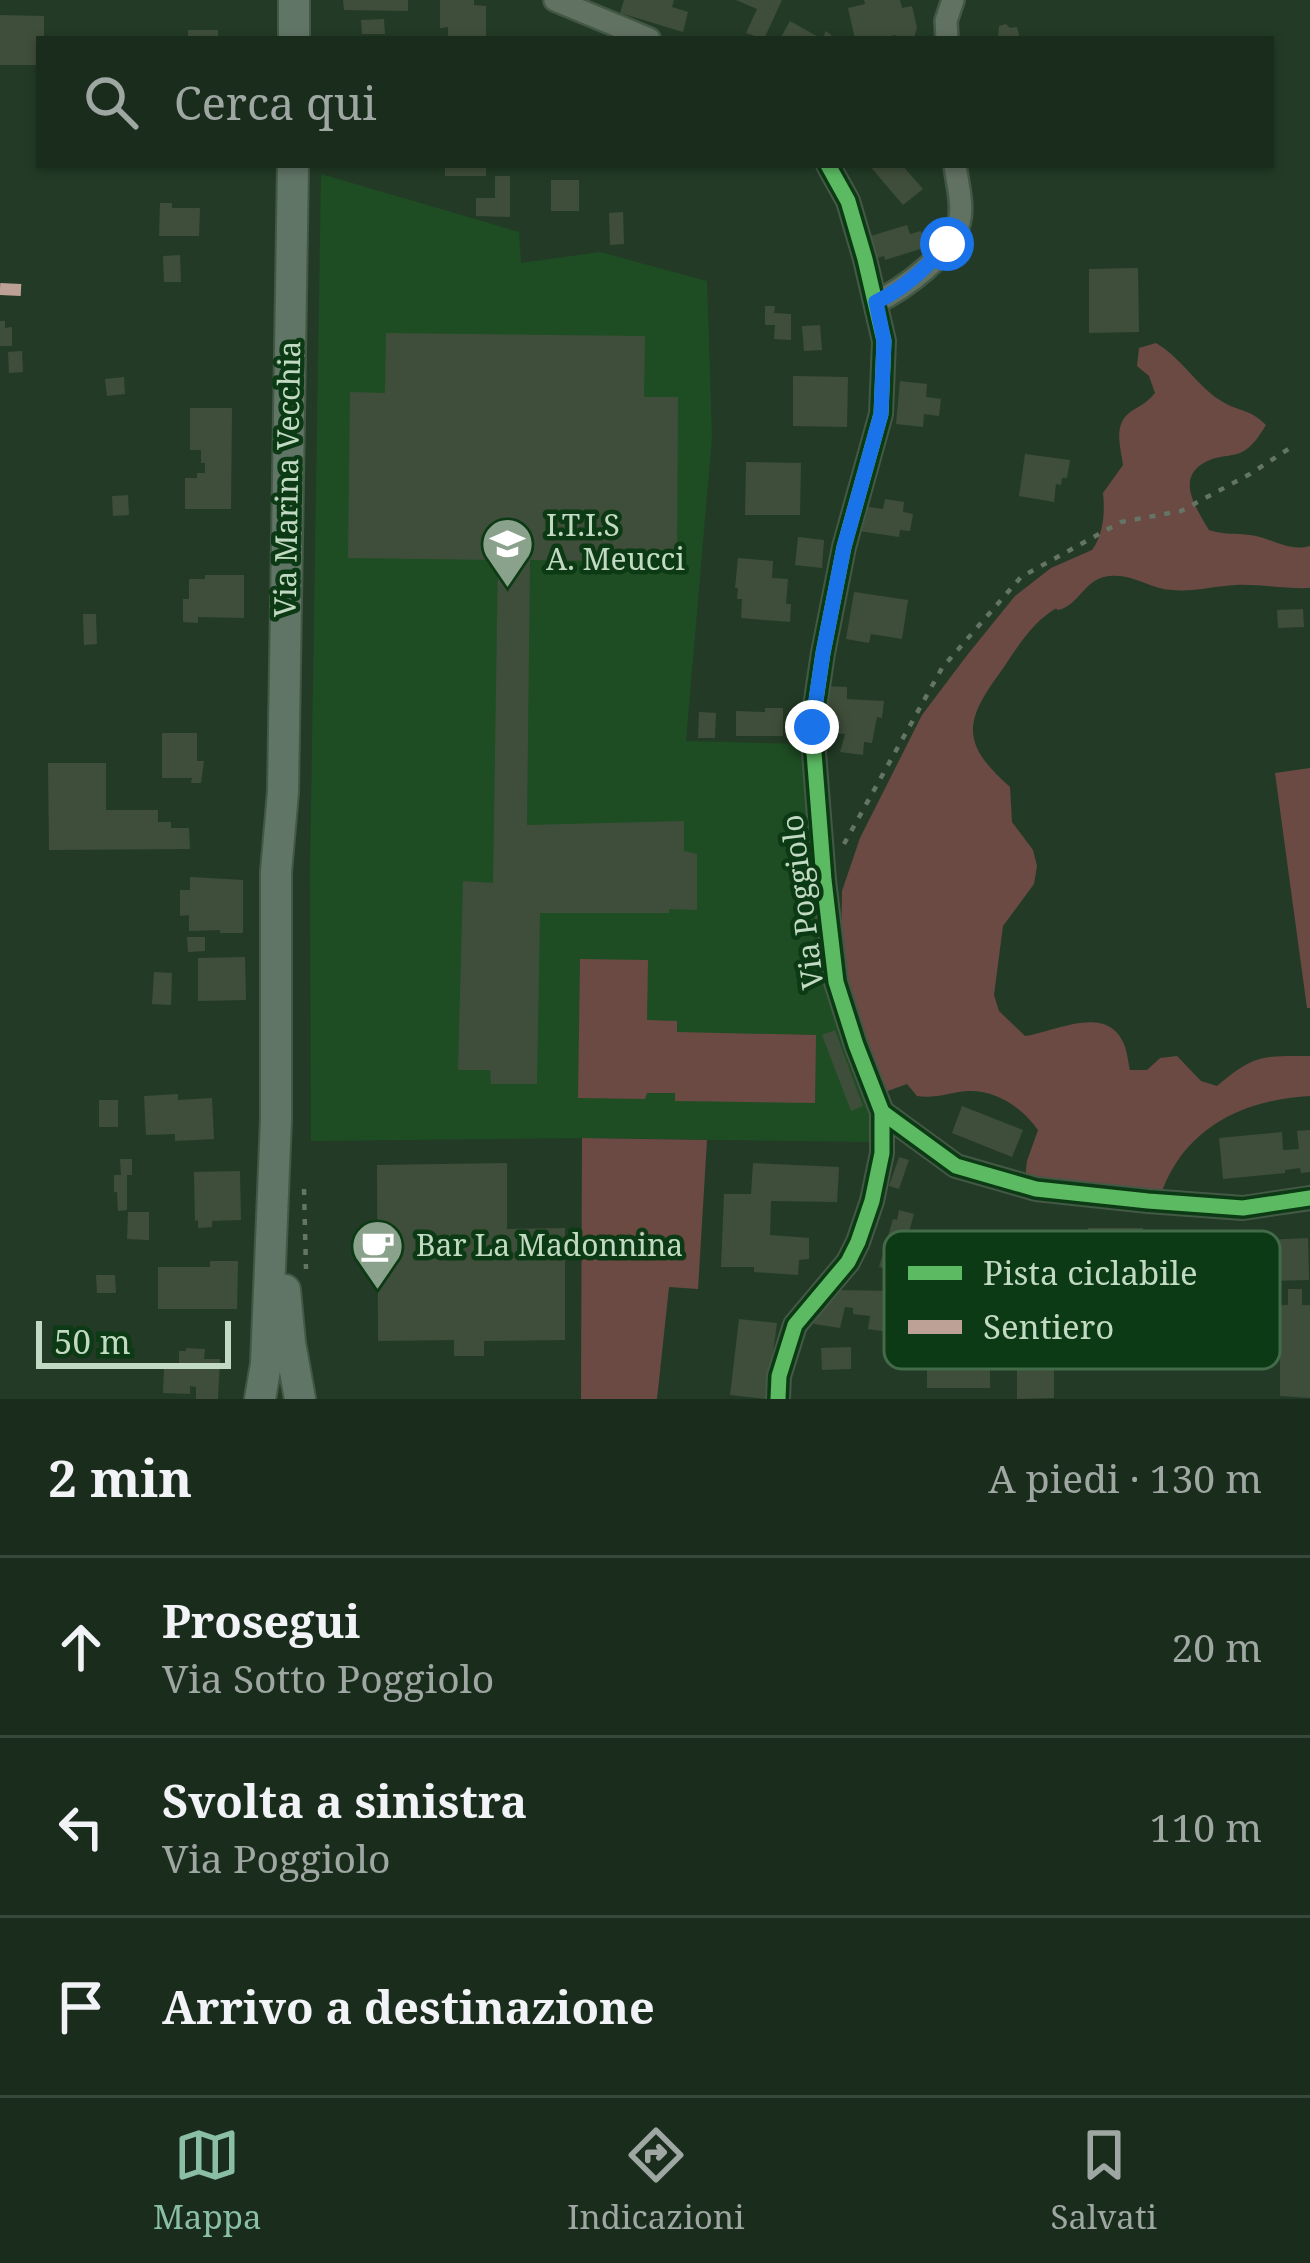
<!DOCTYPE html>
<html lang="it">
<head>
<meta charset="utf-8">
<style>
	:root { --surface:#1a2c1c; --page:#233425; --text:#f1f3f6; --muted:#9fa7a3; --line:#38483b; --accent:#8abfa5 }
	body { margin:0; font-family:"Noto Serif",serif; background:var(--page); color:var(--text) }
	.scale { position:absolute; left:36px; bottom:30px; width:195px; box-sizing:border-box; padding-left:12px; border:6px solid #c2dac3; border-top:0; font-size:33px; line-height:42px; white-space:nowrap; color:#c2dac3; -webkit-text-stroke:9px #0c3a14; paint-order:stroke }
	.stop { position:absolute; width:36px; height:36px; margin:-27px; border:9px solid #1a73e8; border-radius:50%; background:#fff }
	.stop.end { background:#1a73e8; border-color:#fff; box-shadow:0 3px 12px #0008 }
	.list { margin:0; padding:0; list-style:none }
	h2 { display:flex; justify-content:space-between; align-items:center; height:156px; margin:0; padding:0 48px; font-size:51px }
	h2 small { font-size:39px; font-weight:400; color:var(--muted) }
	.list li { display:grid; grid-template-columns:78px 1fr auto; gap:36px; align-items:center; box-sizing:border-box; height:180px; padding:0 48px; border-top:3px solid var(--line) }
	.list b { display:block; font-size:45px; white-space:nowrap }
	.list p { margin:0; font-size:39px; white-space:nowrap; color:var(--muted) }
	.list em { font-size:39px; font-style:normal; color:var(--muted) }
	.icon { flex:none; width:66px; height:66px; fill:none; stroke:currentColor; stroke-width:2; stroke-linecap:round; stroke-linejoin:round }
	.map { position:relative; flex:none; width:1310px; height:1399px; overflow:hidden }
	.search { position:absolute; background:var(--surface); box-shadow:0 3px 9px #0004; left:36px; right:36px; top:36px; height:132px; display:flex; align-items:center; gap:30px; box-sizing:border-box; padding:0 42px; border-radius:0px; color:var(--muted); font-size:45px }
	.sheet { height:696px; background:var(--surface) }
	nav { display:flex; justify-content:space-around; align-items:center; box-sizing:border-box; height:168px; border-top:3px solid var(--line); background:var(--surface); font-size:33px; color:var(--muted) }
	nav a { display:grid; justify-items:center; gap:6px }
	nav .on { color:var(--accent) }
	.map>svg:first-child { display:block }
	.built { fill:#1e4d23 }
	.green { fill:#6b4a43 }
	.building { fill:#3f4e3a }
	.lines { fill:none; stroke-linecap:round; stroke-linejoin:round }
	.street-casing { stroke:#435845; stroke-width:26 }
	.secondary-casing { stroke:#435845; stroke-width:34 }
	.path { stroke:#647465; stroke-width:4.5; stroke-dasharray:6 9; stroke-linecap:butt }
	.street { stroke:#617162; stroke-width:21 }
	.secondary { stroke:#617567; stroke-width:30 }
	.quiet { stroke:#bda197; stroke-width:12; stroke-dasharray:24 12; stroke-linecap:butt }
	.cycleway-casing { stroke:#0c3a14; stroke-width:22 }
	.cycleway { stroke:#5cba63; stroke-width:15 }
	.route { stroke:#1a73e8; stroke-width:15 }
	.labels { text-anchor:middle; stroke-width:9; stroke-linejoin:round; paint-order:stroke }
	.street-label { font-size:30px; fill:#c2dac3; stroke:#0c3a14 }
	.poi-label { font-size:30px; fill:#c2dac3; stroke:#0c3a14; text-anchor:start }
	.key { fill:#0c3a14; stroke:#436a49; stroke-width:3 }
	.key-label { font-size:33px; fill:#c2dac3 }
</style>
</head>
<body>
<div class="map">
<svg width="1310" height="1399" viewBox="0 0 1310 1399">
	<rect width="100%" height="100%" fill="#233b26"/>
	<path class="built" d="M321,174L519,232L521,263L600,252L707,281L712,437L686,741L802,744L826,957L869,1100L878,1142L582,1138L311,1141L310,872Z"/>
	<g class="green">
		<path d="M1156,343C1183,359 1199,389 1223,402C1240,412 1250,409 1266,425C1259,436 1252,448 1240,453C1232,456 1221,456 1212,459C1173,474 1194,505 1209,530C1223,535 1235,533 1250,535C1273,538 1286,552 1310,546V588C1285,589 1261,584 1236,585C1215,586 1193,592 1172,590C1151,589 1131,573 1110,576C1087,578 1083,597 1066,607C1050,615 1063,603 1049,613C1029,627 1015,651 1002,670C964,721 960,743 1010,787L1012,822L1033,850L1037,866L1034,884L1003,926L994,995L999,1011L1025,1036C1055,1032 1105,1004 1123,1042C1127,1049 1128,1062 1130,1070H1147L1160,1058L1177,1056L1201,1081L1217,1086C1255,1054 1262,1056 1310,1056V1096C1244,1100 1187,1126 1162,1191L1025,1179L1027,1161L1038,1130C1022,1108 997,1090 968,1091C950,1092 936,1099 917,1096L907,1084L885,1092L849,995L841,962L842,891L860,838L922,715L968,654L1015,596L1051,568L1092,550C1104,534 1105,511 1103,493L1123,465C1121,448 1113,426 1129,413C1140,405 1145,405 1155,393L1149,376L1137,366L1139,348Z"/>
		<path d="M1310,768V1008H1307L1275,773Z"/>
		<path d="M580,959L648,960L647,1020L677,1021V1032L816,1035L815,1103L675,1101V1093H647L645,1099L578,1098Z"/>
		<path d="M582,1138L707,1140L698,1289L669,1287L657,1399H581Z"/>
	</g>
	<g class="building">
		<path d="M343,0H408V11L344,10Z"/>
		<path d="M440,0H474V5L486,6V39H448V27L440,28Z"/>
		<path d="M624,0H674L672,7L688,12L683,32L620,13Z"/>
		<path d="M736,0H782L764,39L746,33L757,9Z"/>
		<path d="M864,0H900L902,8L912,6L917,28L914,37L901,39L895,35L879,39H855L848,8L865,4Z"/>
		<path d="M0,15L44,16V39H39V65H0Z"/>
		<path d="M384,19L385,34H362L361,20Z"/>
		<path d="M790,21L822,39L826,31L836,39H780Z"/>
		<path d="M1006,24L1010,28L1017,27L1020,39H998L999,26Z"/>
		<rect x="188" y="30" width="30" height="9"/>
		<rect x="445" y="165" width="41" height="11"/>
		<path d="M869,165H902L923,189L903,205Z"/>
		<path d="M495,176H510V217L476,216V198H495Z"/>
		<rect x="551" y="180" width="28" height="31"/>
		<path d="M160,203H172V208H200L199,236H159Z"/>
		<path d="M623,212L624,244L610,245L609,213Z"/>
		<path d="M907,225L910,234L921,231L927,247L885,260L884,256L871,260L864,238Z"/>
		<path d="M180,255L181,282H164L163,256Z"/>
		<path d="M1138,268L1139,332L1089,333V269Z"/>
		<path d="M765,306H775L774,313L791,314V340L774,339L775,325H765Z"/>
		<path d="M0,321H5V328L12,327V346H0Z"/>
		<path d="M820,325L822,350L804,351L802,326Z"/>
		<path d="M386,333L645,336L644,397H678L677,562L530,560L527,825L684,821V851L697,854V910L669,909V913H540L537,1084H491L490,1070H458L463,881L493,883L498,560L348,558L350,392L385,393Z"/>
		<path d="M22,351L23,372L9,373L8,352Z"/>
		<path d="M793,376L848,377L847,427L793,426Z"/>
		<path d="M124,377L125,394L107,396L105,379Z"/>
		<path d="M900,381L927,384L926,397L941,399L939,416L924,414L923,427L896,424Z"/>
		<path d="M190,408H232L231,509H185V478H197V473H205V463H201V450H190Z"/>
		<path d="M1025,454L1070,460L1067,478H1062L1061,485L1056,484L1054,502L1019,496Z"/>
		<path d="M746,462L801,463L800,515H745Z"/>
		<path d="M128,495L129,515L113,516L112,496Z"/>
		<path d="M885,499L904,502L903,512L913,514L910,531L900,530L899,537L859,531L863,506L883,509Z"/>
		<path d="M798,537L824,540L822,568L795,565Z"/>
		<path d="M738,558L773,561L772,578L788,579L786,604H791L790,622L741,618L742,599H737L738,588H735Z"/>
		<path d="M205,575H244V618L198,617V623L183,622V599H189V579H205Z"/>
		<path d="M854,592L908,600L902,639L871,634L869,643L846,639Z"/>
		<path d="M1303,609L1304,627L1278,628L1277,610Z"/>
		<path d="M83,614H96L97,644L84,645Z"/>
		<path d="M823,686L847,687V699L884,701L882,718L877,717L872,743L864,742L863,755L840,752L845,734L821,732Z"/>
		<path d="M765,708H783V736H736V711L765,712Z"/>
		<path d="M699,712L716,713L715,738H698Z"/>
		<path d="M162,733H197V761H204L201,783H191L192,778H162Z"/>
		<path d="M48,763H106V810H158V822H171V828H189L190,849L49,850Z"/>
		<path d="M190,877L243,880V933H220V930L189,931V915L180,916V890H190Z"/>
		<path d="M187,937H205V951L188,952Z"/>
		<path d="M245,957L246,1000L198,1001V958Z"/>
		<path d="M154,972L172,973L171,1005L152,1004Z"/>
		<path d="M835,1030L863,1106L851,1111L822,1035Z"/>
		<path d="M178,1094V1100L212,1098L214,1139L175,1141V1134L146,1135L144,1096Z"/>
		<rect x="99" y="1100" width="19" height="27"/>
		<path d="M962,1106L1023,1130L1012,1157L952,1133Z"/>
		<path d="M1310,1130V1172L1301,1173L1300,1168L1285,1170V1173L1223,1179L1219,1138L1282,1132L1283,1150L1299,1149L1297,1131Z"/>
		<path d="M899,1157L909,1160L899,1189L889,1186Z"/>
		<path d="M120,1159H132V1175H127V1210L118,1211L117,1192H114V1175H121Z"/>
		<path d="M507,1163V1229L565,1228V1340L484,1341V1356H454V1340L378,1341L377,1165Z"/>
		<path d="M753,1163L839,1167L837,1202L771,1201L770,1235L809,1238V1259L799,1260L798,1275L754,1272V1267H721L724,1194H751Z"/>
		<path d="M240,1171L241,1220L212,1221V1227L198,1228V1220L195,1221L194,1172Z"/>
		<path d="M899,1210L914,1214L898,1272L879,1267L893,1219L897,1220Z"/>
		<path d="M128,1212H149V1240L127,1239Z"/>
		<path d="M1088,1228H1143V1248H1139V1280H1144V1313L1205,1312V1281H1187V1246L1221,1245V1282H1239V1344H1111V1281H1088Z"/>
		<path d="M1308,1238L1309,1280L1268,1281L1267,1240Z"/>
		<path d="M210,1261H238L237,1309H158V1267H210Z"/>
		<path d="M96,1275H115L116,1293H97Z"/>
		<path d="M898,1285L944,1287L943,1310H897L895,1333L868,1329L870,1316L853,1314V1308L845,1307L840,1328L814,1324L819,1303L831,1290L898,1291Z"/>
		<path d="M1288,1289H1302V1305H1310V1398L1280,1396V1351H1259L1258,1306L1288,1305Z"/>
		<path d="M739,1319L777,1323L767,1399L730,1395Z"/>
		<rect x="927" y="1345" width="63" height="43"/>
		<path d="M1069,1345L1070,1365H1054V1398L1017,1399V1346Z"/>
		<path d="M851,1347V1369L822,1370L821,1348Z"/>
		<path d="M186,1348L205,1349L204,1359H220L218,1399H196V1387L190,1386V1394L163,1393L164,1368H179V1351H186Z"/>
	</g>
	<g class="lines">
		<defs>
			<g id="street">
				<path d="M555,0L649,39"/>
				<path d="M947,39L946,21L953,0"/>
				<path d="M876,302C904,289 950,255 959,223C964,206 957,182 955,165"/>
				<path d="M882,1112L956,1166L1036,1189L1148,1201L1243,1208L1310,1198"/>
				<path d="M778,1399L779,1376L795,1325L848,1262L858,1242L872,1201L882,1153V1112L856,1045L836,982L824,880L812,727L823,653L844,547L881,414L884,341L865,259L848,201L828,165"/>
			</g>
			<g id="secondary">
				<path d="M294,39V0"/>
				<path d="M285,1290L290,1343L300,1399"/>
				<path d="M260,1399L266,1364L276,1119V872L283,792L293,165"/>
			</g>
		</defs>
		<use href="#street" class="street-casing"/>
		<use href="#secondary" class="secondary-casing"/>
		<g class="path">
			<path d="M844,844L942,668L1021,577L1121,522L1181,511L1250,474L1293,446"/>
			<path d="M304,1189L306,1269"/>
		</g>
		<use href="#street" class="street"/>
		<use href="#secondary" class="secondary"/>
		<path class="quiet" d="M0,289L21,290"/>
		<defs>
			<g id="cycleway">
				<path d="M882,1112L956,1166L1036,1189L1148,1201L1243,1208L1310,1198"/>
				<path d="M778,1399L779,1376L795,1325L848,1262L858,1242L872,1201L882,1153V1112L856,1045L836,982L824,880L812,727L823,653L844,547L881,414L884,341L865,259L848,201L828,165"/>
			</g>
		</defs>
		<use href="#cycleway" class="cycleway-casing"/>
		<use href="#cycleway" class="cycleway"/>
	</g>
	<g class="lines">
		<path class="route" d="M812,727L823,653L844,547L881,414L884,341L876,302C905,288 926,268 947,244"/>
	</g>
	<defs>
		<symbol id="school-pin" viewBox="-11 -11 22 30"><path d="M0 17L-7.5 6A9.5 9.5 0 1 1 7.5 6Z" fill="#8aa28c" stroke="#0c3a14"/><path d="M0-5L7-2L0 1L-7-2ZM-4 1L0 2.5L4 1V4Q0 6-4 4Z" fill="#fff"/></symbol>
		<symbol id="cafe-pin" viewBox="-11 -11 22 30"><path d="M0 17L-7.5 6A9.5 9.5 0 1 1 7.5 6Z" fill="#8aa28c" stroke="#0c3a14"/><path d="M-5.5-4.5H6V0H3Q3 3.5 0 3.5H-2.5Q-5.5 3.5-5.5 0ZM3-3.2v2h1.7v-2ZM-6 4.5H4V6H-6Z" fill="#fff"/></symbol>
	</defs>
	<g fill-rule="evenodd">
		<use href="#school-pin" x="478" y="514" width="59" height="81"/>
		<use href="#cafe-pin" x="348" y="1216" width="59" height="81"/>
	</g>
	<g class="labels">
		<g class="street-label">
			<text transform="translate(288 479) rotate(-89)" y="10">Via Marina Vecchia</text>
			<text transform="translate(803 902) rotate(-97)" y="10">Via Poggiolo</text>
		</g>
		<g class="poi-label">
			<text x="546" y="536">I.T.I.S<tspan x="546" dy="34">A. Meucci</tspan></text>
			<text x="416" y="1256">Bar La Madonnina</text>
		</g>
	</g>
	<rect x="884" y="1231" width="396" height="138" rx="18" class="key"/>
	<rect x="908" y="1266" width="54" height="14" fill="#5cba63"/>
	<rect x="908" y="1320" width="54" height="14" fill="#bda197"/>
	<g class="key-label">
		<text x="983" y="1285">Pista ciclabile</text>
		<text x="983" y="1339">Sentiero</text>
	</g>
</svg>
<div class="scale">50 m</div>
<div class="stop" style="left:947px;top:244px"></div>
<div class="stop end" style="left:812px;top:727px"></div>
<div class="search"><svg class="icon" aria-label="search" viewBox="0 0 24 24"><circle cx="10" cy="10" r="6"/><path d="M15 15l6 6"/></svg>Cerca qui</div>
</div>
<section class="sheet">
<h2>2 min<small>A piedi · 130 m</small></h2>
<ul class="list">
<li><svg class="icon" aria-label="ahead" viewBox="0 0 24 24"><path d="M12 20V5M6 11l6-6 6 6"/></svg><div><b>Prosegui</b><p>Via Sotto Poggiolo</p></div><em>20 m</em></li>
<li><svg class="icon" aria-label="left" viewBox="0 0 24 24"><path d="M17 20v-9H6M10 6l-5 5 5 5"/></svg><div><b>Svolta a sinistra</b><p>Via Poggiolo</p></div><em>110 m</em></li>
<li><svg class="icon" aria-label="arrive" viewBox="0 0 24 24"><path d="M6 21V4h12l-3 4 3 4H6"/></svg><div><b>Arrivo a destinazione</b></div></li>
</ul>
</section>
<nav>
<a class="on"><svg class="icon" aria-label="map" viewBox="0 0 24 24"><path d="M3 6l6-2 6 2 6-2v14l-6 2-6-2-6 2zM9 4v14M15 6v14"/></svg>Mappa</a>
<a><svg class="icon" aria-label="directions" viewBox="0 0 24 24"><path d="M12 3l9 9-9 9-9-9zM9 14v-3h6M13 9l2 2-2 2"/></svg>Indicazioni</a>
<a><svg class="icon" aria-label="saved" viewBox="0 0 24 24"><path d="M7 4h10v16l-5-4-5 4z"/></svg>Salvati</a>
</nav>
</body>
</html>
